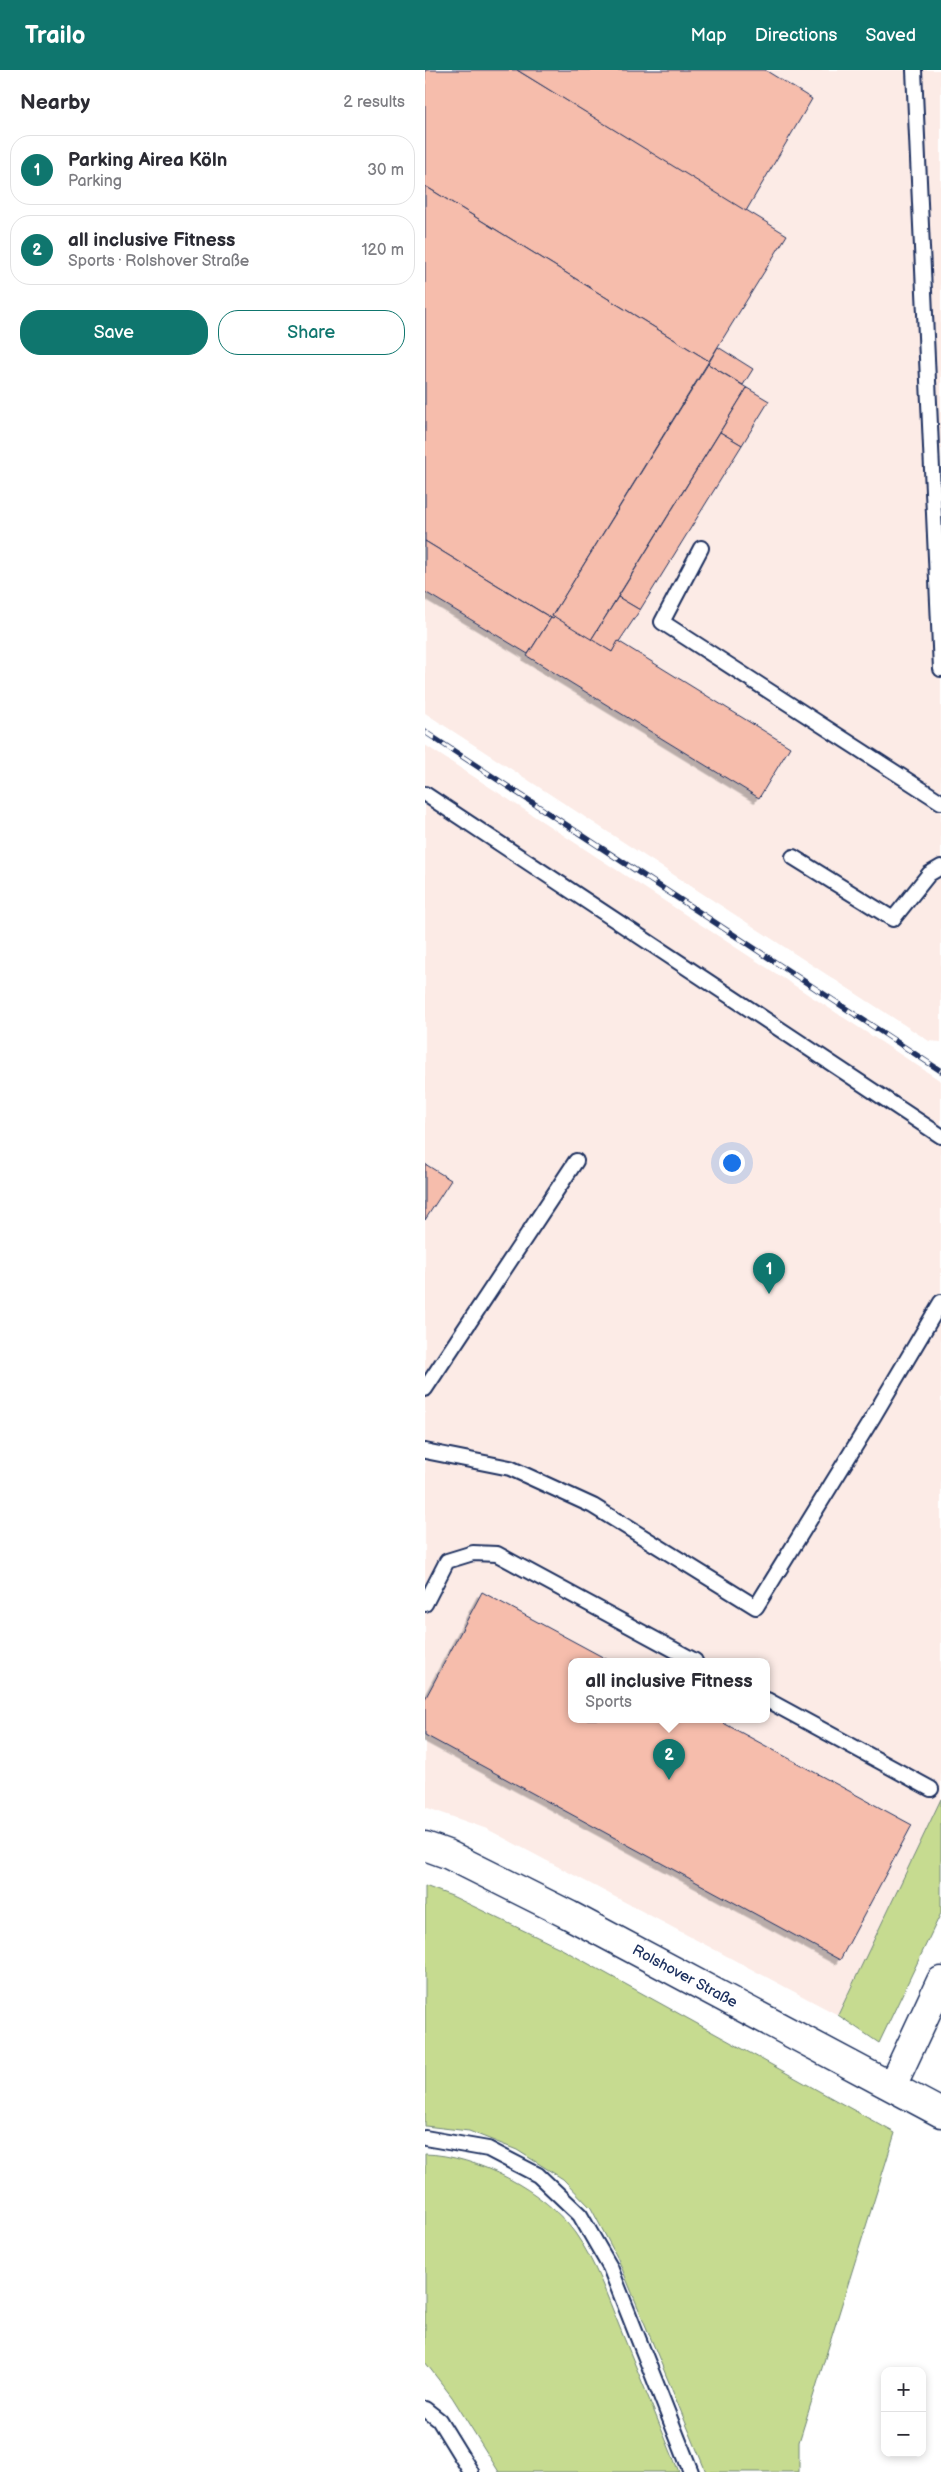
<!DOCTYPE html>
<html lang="en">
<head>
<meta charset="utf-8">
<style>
	:root { --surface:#fff; --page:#f2f2f3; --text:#2b2b33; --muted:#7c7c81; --line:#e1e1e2; --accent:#0f766e }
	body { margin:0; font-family:"Balsamiq Sans",sans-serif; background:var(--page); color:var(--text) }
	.controls { position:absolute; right:15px; bottom:15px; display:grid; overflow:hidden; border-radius:10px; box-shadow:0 2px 8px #0003 }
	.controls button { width:45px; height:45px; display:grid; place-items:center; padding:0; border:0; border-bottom:1px solid var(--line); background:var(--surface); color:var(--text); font:25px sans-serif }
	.you { position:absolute; left:306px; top:1092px; width:18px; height:18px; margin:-12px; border:4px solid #fff; border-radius:50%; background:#1a73e8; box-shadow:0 0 0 8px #1a73e833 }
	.badge { display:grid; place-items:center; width:32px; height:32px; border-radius:50%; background:var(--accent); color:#fff; font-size:16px; font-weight:700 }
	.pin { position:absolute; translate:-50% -41px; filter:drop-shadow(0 1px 2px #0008) }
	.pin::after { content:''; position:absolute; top:26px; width:18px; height:15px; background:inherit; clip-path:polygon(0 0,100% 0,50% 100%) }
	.popup { position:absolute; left:143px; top:1588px; width:202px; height:65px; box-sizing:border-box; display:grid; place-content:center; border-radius:10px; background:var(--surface); filter:drop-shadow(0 1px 4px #0005); font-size:16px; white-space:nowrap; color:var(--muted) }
	.popup b { font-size:19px; color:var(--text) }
	.popup::after { content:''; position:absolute; left:50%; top:100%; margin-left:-10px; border:10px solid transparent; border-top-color:var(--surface) }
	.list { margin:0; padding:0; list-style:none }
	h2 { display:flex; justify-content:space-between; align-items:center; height:65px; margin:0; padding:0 20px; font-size:21px }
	h2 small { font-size:16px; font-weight:400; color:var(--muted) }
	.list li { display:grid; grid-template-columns:32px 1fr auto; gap:15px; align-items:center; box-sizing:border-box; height:70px; margin:0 10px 10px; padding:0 10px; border:1px solid var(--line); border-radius:20px }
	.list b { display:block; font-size:19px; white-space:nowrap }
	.list p { margin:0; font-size:16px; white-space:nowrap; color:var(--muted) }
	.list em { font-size:16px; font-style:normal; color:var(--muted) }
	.actions { display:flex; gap:10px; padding:15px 20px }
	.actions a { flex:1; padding:11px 0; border:1px solid var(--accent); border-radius:20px; text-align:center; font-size:18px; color:var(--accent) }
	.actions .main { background:var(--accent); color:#fff }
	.map { position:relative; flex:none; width:516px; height:2402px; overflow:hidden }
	header { display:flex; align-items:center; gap:30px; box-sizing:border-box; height:70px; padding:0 25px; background:var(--accent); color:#fff }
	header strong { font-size:24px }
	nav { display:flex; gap:28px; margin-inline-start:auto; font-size:18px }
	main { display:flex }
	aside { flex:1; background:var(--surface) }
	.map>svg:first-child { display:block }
	.built { fill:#fcebe6; fill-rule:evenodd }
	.green { fill:#c6db90; stroke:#708577 }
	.building { fill:#f6bdac; stroke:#1b2f5e; filter:url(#shadow) }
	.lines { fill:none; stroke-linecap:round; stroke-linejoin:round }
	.service-casing { stroke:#1b2f5e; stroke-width:18 }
	.minor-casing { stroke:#1b2f5e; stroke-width:31 }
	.tertiary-casing { stroke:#1b2f5e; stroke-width:31 }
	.service { stroke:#fff; stroke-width:14 }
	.minor { stroke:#fff; stroke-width:28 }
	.tertiary { stroke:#fff; stroke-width:28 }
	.rail-casing { stroke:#1b2f5e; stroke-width:5.5 }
	.rail { stroke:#fff; stroke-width:4; stroke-dasharray:11; stroke-linecap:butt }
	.labels { text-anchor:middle; stroke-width:4; stroke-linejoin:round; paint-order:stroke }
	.street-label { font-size:15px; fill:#1b2f5e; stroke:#fff }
</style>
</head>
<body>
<header>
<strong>Trailo</strong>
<nav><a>Map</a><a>Directions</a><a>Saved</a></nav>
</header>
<main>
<aside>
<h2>Nearby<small>2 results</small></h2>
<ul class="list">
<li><span class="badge">1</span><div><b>Parking Airea Köln</b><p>Parking</p></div><em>30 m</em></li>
<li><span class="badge">2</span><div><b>all inclusive Fitness</b><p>Sports · Rolshover Straße</p></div><em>120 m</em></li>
</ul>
<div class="actions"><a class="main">Save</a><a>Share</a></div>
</aside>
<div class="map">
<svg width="516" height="2402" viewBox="0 0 516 2402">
	<defs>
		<filter id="shadow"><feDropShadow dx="-4.5" dy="4.5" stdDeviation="0" flood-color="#0004"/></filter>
	</defs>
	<rect width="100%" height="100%" fill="#fff"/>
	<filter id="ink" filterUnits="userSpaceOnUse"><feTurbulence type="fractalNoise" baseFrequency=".02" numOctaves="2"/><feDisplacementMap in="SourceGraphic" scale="10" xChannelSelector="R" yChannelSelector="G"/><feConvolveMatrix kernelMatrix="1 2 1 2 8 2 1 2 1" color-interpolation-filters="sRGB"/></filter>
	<g filter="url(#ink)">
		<g class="built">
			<path d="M0,0H516V972L504,971L0,643Z"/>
			<path d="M0,675L516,1011V1729L413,1945L62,1759L0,1737ZM146,1591H342V1649H146Z"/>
		</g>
		<g class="green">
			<path d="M516,1729V1843L454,1973L413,1945Z"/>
			<path d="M0,1816L27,1826L135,1878L470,2063L374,2372V2402H281L193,2189L166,2138L138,2109L92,2080L44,2061L0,2056Z"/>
			<path d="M0,2084C51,2085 120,2121 150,2163C170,2191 182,2226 195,2258C215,2306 234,2354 254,2402H74L27,2327L0,2292Z"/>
		</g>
		<g class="building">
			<path d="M0,0H92L362,165L284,291L0,116Z"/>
			<path d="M92,0H340L387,29L321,141Z"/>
			<path d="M0,116L284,291L127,546L130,547L128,549L0,471Z"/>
			<path d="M293,277L328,299L318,315L283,294Z"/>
			<path d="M283,294L322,318L166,570L127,546Z"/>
			<path d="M322,318L344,331L317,375L295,362Z"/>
			<path d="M295,362L317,375L215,540L193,527Z"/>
			<path d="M0,471L126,548L103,584L0,522Z"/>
			<path d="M193,527L215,540L187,582L166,570Z"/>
			<path d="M130,547L187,582L193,571L365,677L334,728L102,586L126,548L128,549Z"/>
			<path d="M0,1094L26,1110L0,1150Z"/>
			<path d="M57,1522L185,1591H146V1649H291L487,1755L415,1890L0,1665V1629Z"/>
		</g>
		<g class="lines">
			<defs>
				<g id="service">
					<path d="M489,0L516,599"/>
					<path d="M276,478L237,552L516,732"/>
					<path d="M0,724L516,1066"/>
					<path d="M368,787L468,849L504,804L516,797"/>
					<path d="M0,1319L151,1091"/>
					<path d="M0,1381L85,1398L168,1436L331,1537L448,1347L516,1232"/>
					<path d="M0,1534L22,1491L48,1483L72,1484L270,1591"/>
					<path d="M342,1630L506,1719"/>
					<path d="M0,2068L63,2079L113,2105L155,2145L185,2197L266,2402"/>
					<path d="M0,2339L14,2350L46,2402"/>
				</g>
				<path id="minor" d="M467,2016L516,1911"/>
				<path id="tertiary" d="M0,1776L22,1784L144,1845L516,2043"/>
			</defs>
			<use href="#service" class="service-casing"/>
			<use href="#minor" class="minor-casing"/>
			<use href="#tertiary" class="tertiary-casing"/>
			<use href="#service" class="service"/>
			<use href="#minor" class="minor"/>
			<use href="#tertiary" class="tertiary"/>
			<defs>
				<path id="rail" d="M0,662L516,1001"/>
			</defs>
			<use href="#rail" class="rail-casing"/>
			<use href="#rail" class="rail"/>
		</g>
	</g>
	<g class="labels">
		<g class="street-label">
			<text transform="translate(260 1906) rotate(28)" y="5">Rolshover Straße</text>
		</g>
	</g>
</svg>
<div class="controls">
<button>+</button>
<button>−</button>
</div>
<div class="you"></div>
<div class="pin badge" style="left:344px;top:1224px">1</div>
<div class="pin badge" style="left:244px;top:1710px">2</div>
<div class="popup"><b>all inclusive Fitness</b>Sports</div>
</div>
</main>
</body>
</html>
